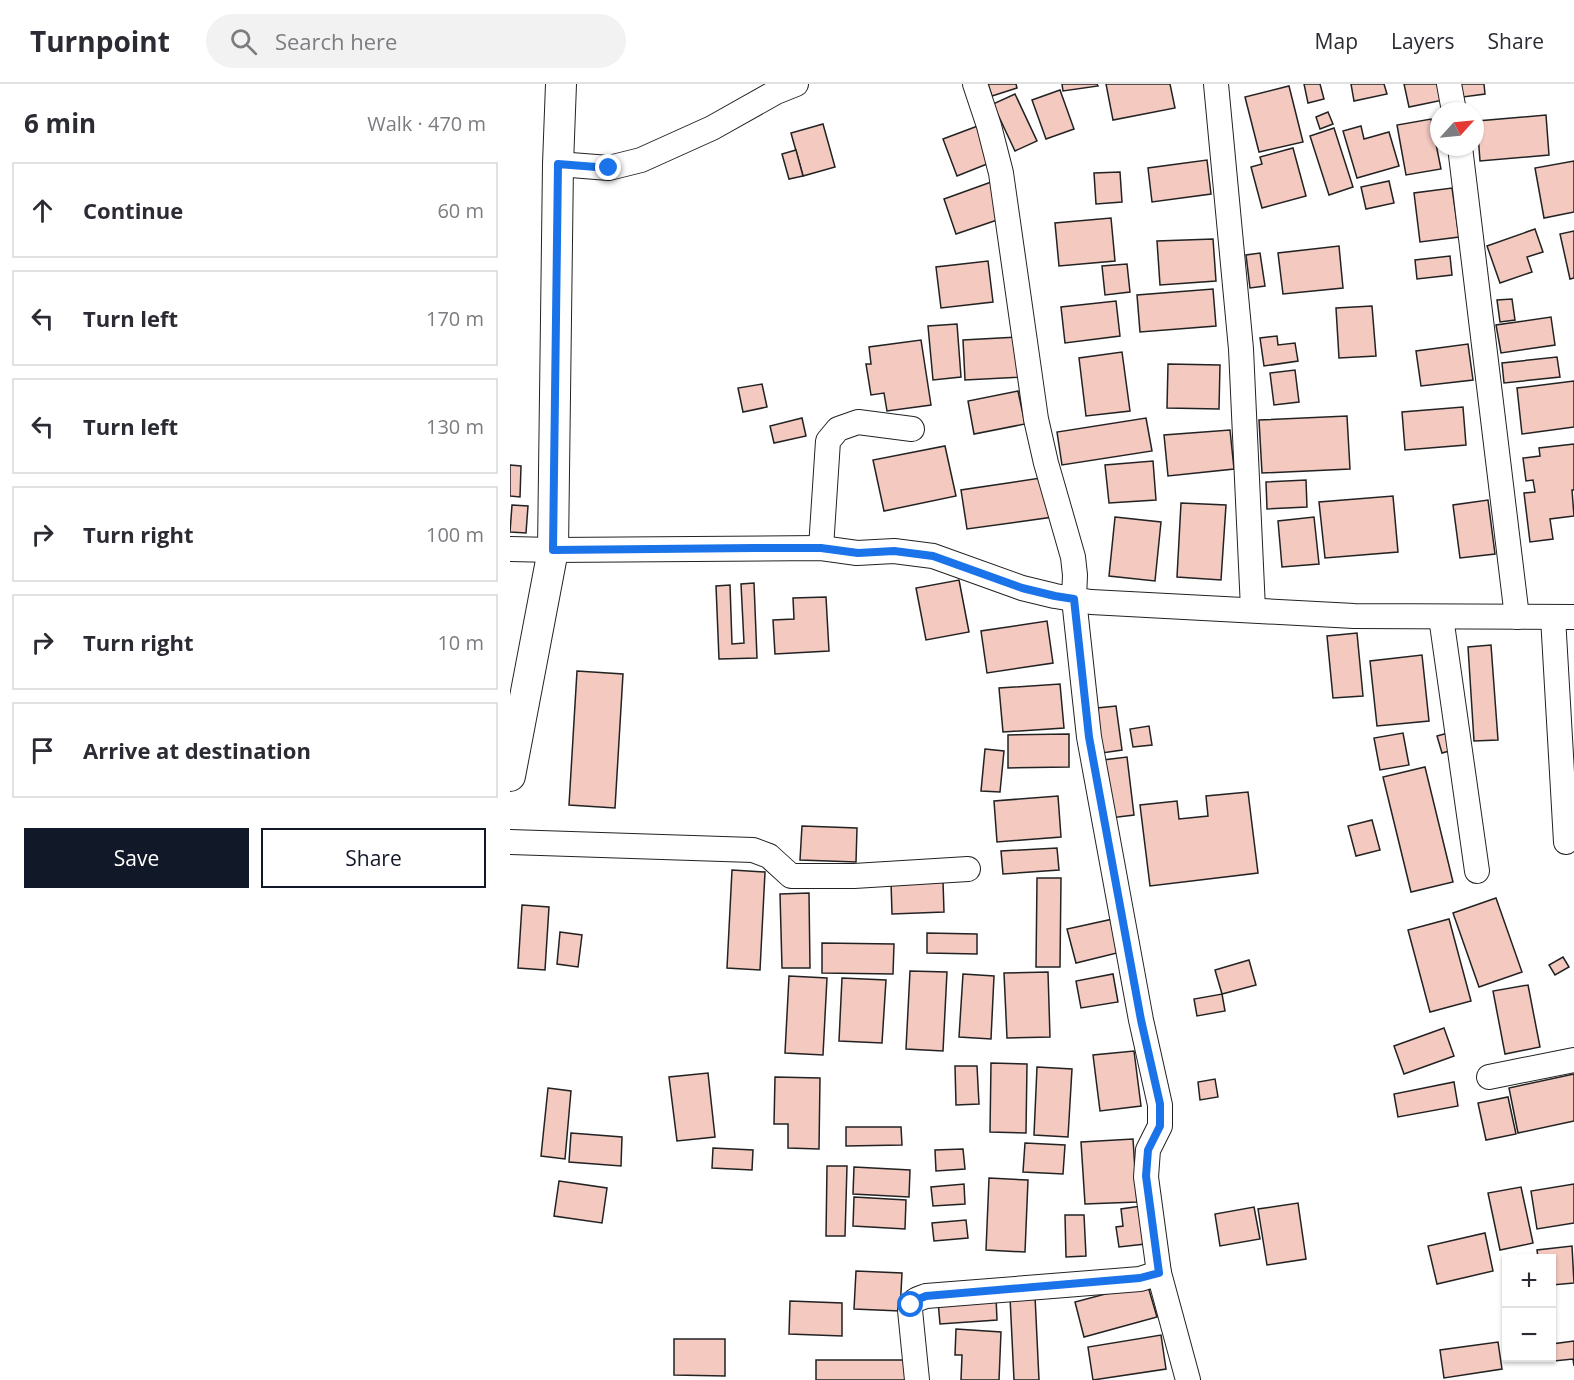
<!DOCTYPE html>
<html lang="en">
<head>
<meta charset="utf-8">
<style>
	:root { --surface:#fff; --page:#f2f2f3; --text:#2b2b33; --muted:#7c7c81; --line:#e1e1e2; --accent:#111827 }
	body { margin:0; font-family:"Open Sans",sans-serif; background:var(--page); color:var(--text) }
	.controls { position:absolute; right:18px; bottom:18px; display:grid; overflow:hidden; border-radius:0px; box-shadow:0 2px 4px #0004 }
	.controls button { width:54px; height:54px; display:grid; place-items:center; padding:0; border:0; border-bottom:2px solid var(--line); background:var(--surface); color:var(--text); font:30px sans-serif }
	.compass { position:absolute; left:920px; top:18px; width:54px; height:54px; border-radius:50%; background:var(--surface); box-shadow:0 2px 4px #0004; rotate:63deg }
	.stop { position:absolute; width:18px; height:18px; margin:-14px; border:4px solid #1a73e8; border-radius:50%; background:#fff }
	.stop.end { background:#1a73e8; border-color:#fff; box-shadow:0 2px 6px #0008 }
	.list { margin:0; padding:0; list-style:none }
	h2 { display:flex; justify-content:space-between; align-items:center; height:78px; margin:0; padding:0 24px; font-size:26px }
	h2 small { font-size:20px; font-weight:400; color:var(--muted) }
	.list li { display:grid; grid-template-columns:39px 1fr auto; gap:18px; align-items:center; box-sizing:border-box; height:96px; margin:0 12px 12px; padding:0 12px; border:2px solid var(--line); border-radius:0px }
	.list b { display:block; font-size:22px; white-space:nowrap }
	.list em { font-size:20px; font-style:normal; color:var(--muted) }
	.actions { display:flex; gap:12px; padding:18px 24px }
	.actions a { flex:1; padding:14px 0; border:2px solid var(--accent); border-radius:0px; text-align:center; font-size:21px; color:var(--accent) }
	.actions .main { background:var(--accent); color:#fff }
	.icon { flex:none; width:33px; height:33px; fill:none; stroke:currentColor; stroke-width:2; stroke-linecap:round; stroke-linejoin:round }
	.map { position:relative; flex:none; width:1064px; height:1296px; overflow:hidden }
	header { display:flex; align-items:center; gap:36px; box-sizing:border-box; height:84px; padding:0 30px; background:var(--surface); border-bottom:2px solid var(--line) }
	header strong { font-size:28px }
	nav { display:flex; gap:33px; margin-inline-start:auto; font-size:21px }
	.search { width:420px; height:54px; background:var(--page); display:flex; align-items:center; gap:15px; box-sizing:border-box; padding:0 21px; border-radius:33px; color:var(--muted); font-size:22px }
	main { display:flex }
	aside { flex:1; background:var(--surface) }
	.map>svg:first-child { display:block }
	.building { fill:#f3c9c0; stroke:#222; stroke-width:1.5 }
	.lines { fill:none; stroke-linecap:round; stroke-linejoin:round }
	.minor-casing { stroke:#222; stroke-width:26 }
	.tertiary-casing { stroke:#222; stroke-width:32 }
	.minor { stroke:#fff; stroke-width:24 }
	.tertiary { stroke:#fff; stroke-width:30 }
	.route { stroke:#1a73e8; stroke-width:8 }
</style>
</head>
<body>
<header>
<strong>Turnpoint</strong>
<div class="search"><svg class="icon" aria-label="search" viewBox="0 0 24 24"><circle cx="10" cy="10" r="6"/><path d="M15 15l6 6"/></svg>Search here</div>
<nav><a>Map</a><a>Layers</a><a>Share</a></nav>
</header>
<main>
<aside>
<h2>6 min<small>Walk · 470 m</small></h2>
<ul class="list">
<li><svg class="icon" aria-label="ahead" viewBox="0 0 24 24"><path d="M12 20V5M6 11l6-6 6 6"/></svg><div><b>Continue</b></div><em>60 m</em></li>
<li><svg class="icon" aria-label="left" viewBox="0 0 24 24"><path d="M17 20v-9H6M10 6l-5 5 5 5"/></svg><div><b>Turn left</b></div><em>170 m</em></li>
<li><svg class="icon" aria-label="left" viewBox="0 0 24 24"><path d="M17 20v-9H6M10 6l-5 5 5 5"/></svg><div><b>Turn left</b></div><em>130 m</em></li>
<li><svg class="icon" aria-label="right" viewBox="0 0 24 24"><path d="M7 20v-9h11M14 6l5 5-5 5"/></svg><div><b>Turn right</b></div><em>100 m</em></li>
<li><svg class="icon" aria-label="right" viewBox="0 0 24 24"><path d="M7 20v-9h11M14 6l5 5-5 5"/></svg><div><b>Turn right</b></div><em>10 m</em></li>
<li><svg class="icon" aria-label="arrive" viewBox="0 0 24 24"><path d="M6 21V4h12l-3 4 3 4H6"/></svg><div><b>Arrive at destination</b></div></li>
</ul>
<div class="actions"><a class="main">Save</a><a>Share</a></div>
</aside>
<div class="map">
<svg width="1064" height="1296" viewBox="0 0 1064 1296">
	<rect width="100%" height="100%" fill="#fff"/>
	<g class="building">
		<path d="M478,0H506L507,4L482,12Z"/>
		<path d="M552,0H587L588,2L553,7Z"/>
		<path d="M596,0H660L665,24L603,36Z"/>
		<path d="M794,0H810L814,15L798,19Z"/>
		<path d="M841,0H874L877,10L844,17Z"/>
		<path d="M894,0H935L938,15L899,23Z"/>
		<path d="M951,0H974L975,10L953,13Z"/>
		<path d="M779,2L793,58L749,68L735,13Z"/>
		<path d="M550,6L564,45L536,55L522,16Z"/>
		<path d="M505,10L527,57L505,67L483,20Z"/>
		<path d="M818,28L823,40L810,45L806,33Z"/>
		<path d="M1036,31L1039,71L970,77L967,37Z"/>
		<path d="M921,35L931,85L896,91L887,41Z"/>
		<path d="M313,40L325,83L293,92L281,49Z"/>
		<path d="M473,40L487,76L447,92L433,55Z"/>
		<path d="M851,42L854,55L879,48L889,82L847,94L833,47Z"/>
		<path d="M824,44L843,103L819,111L800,52Z"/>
		<path d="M783,64L796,112L752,124L741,83L752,80L750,73Z"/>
		<path d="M286,66L293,92L279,95L272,70Z"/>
		<path d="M697,76L701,110L642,118L638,84Z"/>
		<path d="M1064,77V128L1034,134L1025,84Z"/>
		<path d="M610,88L612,118L586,120L584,89Z"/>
		<path d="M484,97L496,133L446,150L434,115Z"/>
		<path d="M879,97L884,119L856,125L851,103Z"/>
		<path d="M942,104L949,153L910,158L904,109Z"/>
		<path d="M601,134L605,177L549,182L545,139Z"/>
		<path d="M1025,145L1033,168L1017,173L1022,188L990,199L977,162Z"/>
		<path d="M1064,147V194L1060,195L1050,150Z"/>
		<path d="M703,155L706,197L650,201L647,157Z"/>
		<path d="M829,162L833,204L773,210L768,169Z"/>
		<path d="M750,169L755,202L740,204L736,171Z"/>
		<path d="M940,172L942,191L907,195L905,176Z"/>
		<path d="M478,177L483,218L431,224L426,183Z"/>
		<path d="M617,180L620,208L595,211L592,182Z"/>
		<path d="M703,205L706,242L630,248L627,211Z"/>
		<path d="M1002,215L1005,236L990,238L987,216Z"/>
		<path d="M606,217L610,252L555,259L551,223Z"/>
		<path d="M862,222L866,272L829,274L826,224Z"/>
		<path d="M1041,233L1045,261L991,269L986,241Z"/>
		<path d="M447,240L451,293L423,296L418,242Z"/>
		<path d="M767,252L768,261L785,259L788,277L754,282L750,254Z"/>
		<path d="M508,253L511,293L455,296L453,256Z"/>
		<path d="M411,256L421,321L377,327L374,309L361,311L356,280H361L359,263Z"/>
		<path d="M958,260L963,296L911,302L906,267Z"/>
		<path d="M612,268L620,327L576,332L569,274Z"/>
		<path d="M1047,273L1050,293L994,299L992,279Z"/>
		<path d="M658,280L710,281L709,325L657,324Z"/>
		<path d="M785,286L789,318L764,321L760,289Z"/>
		<path d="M1064,297V343L1012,350L1007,304Z"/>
		<path d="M252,300L257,323L233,328L228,304Z"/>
		<path d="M508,307L515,340L464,350L458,317Z"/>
		<path d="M953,323L956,361L895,366L892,328Z"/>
		<path d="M837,332L840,385L752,389L749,336Z"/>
		<path d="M292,334L296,352L264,359L260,342Z"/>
		<path d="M636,334L642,367L552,381L547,348Z"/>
		<path d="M720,346L724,385L658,392L654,351Z"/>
		<path d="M1064,360V406H1062L1064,432L1040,435L1043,455L1020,458L1014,409L1025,408L1023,396L1016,397L1013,374L1030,372L1029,364Z"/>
		<path d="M435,362L446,412L374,427L363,376Z"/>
		<path d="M643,377L646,416L599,419L595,381Z"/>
		<path d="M0,381L11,382L10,413L0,412Z"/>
		<path d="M537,393L543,433L457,445L451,406Z"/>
		<path d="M796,396L797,423L757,425L756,398Z"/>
		<path d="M883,412L888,468L815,474L809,418Z"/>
		<path d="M978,416L985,470L950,474L943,421Z"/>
		<path d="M671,419L716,421L711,496L667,493Z"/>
		<path d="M2,421L18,422L16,449L0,448Z"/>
		<path d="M605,433L651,438L645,497L599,492Z"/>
		<path d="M804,433L809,480L772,483L768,437Z"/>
		<path d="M449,496L459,548L416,556L406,504Z"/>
		<path d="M244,499L247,574L209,575L206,502L220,501L222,560L234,559L231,500Z"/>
		<path d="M316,513L319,567L265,570L263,536L284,535L283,514Z"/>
		<path d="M537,537L543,579L477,589L471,547Z"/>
		<path d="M847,549L853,612L823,614L817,552Z"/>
		<path d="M981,561L988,656L964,657L958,563Z"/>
		<path d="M912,571L919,637L867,642L860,577Z"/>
		<path d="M67,587L113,590L105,724L59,721Z"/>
		<path d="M550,600L554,644L493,648L489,604Z"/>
		<path d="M606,622L612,666L592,669L587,624Z"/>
		<path d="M639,642L642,661L623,663L620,645Z"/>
		<path d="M893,649L899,681L870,686L864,654Z"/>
		<path d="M938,649L943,666L932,669L927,652Z"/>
		<path d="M559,650V683L498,684V651Z"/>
		<path d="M475,665L494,667L490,708L471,707Z"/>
		<path d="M617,673L624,731L600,734L593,676Z"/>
		<path d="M915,683L943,798L901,808L873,693Z"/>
		<path d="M738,708L748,789L640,802L630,721L667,717L669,735L698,732L696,712Z"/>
		<path d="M548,712L551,753L487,758L484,717Z"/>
		<path d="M862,736L870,766L846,772L838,742Z"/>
		<path d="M292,742L347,744L346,778L290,776Z"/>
		<path d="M547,764L549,786L493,790L491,767Z"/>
		<path d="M222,786L255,788L250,886L217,884Z"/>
		<path d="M527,794H551L550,883H526Z"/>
		<path d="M433,797L434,828L382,830L381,798Z"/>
		<path d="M299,809L300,884H272L270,810Z"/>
		<path d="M986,814L1012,888L969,903L943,829Z"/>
		<path d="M12,821L39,823L35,886L8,884Z"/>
		<path d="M603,835L611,868L566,879L557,845Z"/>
		<path d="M939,835L961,917L920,928L898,846Z"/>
		<path d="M50,848L72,851L68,883L47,880Z"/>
		<path d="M417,849L467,850V870L417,869Z"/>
		<path d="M312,859L384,860L383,890L312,889Z"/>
		<path d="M1053,873L1059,883L1045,891L1039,881Z"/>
		<path d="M739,876L746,901L712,910L705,886Z"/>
		<path d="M400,887L437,888L433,967L396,965Z"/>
		<path d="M538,888L540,953L497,954L494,889Z"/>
		<path d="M453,890L484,892L481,955L449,953Z"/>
		<path d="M603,890L608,918L571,924L566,897Z"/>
		<path d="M279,892L317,894L313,971L275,969Z"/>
		<path d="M332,894L376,896L372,959L329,957Z"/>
		<path d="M1018,901L1030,963L995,970L983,907Z"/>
		<path d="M712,910L715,927L687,932L684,915Z"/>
		<path d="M934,944L944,972L894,990L884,962Z"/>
		<path d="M624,967L631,1022L590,1027L583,971Z"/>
		<path d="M481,979L517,980L516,1049L480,1048Z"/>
		<path d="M445,982H467L469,1020L446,1021Z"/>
		<path d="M527,983L562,985L558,1053L524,1051Z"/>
		<path d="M198,989L205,1053L167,1057L159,993Z"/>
		<path d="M1064,990V1037L1008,1049L999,1004Z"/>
		<path d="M265,993L310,994L309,1065L278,1064V1040H264Z"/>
		<path d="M705,995L708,1013L690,1016L688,998Z"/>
		<path d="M944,998L948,1022L888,1033L884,1010Z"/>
		<path d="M38,1004L61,1007L55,1075L31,1072Z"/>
		<path d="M998,1013L1006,1050L976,1056L968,1019Z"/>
		<path d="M336,1043H391L392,1061L336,1062Z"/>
		<path d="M61,1049L112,1053L111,1082L59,1078Z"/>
		<path d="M623,1055L627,1118L575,1120L571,1058Z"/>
		<path d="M515,1059L555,1061L553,1090L513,1088Z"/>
		<path d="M203,1064L243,1066L242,1086L202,1084Z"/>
		<path d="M453,1065L455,1085L426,1087L425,1066Z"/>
		<path d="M317,1082H337L335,1152H316Z"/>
		<path d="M344,1083L400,1086L399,1113L343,1110Z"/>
		<path d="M479,1094L518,1096L515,1168L476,1166Z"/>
		<path d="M49,1097L97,1104L92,1139L44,1132Z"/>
		<path d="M454,1100L455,1120L423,1122L421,1103Z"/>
		<path d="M1064,1100V1139L1027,1145L1021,1107Z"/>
		<path d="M1011,1103L1023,1159L990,1166L978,1109Z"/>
		<path d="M344,1113L396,1116L395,1145L343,1142Z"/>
		<path d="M788,1119L796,1175L757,1181L748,1125Z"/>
		<path d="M631,1122L635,1160L609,1163L606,1143L613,1142L611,1125Z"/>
		<path d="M744,1123L750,1155L710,1162L705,1130Z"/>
		<path d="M555,1131H574L576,1172L556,1173Z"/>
		<path d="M456,1136L458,1154L424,1157L422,1139Z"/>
		<path d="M975,1149L983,1187L927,1200L918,1162Z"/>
		<path d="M1062,1162L1064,1199L1042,1201V1174H1028L1027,1166Z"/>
		<path d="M346,1187L392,1189L390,1227L344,1225Z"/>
		<path d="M637,1199L647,1233L574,1253L565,1218Z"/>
		<path d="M525,1212L529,1296H504L500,1213Z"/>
		<path d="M486,1213L487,1236L430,1240L428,1217Z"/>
		<path d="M280,1217L332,1219V1252L279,1250Z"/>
		<path d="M446,1245L491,1248L489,1296H451L452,1271H445Z"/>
		<path d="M651,1251L656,1285L583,1296L578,1263Z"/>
		<path d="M164,1255H215V1292L164,1291Z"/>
		<path d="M1064,1257V1282L1063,1275L1044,1277L1042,1260Z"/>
		<path d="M988,1258L992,1285L934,1294L930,1266Z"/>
		<rect x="306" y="1276" width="89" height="20"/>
	</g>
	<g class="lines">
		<defs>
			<g id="minor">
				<path d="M465,0L479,42L491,89L526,335L536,379L563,473L565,491L564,515L579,653L631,936L650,1021V1042L638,1066L636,1093L649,1189"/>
				<path d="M706,0L731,265L743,525"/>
				<path d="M939,0L944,27"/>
				<path d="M950,63L1007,533"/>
				<path d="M48,80L99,84L131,76L202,44L266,8L286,0"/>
				<path d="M311,464L318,357L328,345L348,338L402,345"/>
				<path d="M0,465L43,466L311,464L347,469L384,467L423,472L512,504L545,512L581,518L844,532L1064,533"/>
				<path d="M931,533L967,787"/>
				<path d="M1043,533L1056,758"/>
				<path d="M0,758L243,766L259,772L281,792H344L458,785"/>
				<path d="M979,993L1064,976"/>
				<path d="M407,1296L400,1226C402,1216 407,1215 416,1212L630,1195L649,1189L678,1296"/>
			</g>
			<path id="tertiary" d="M0,692L43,466L48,80L51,0"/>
		</defs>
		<use href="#minor" class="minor-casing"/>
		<use href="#tertiary" class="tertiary-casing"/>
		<use href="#minor" class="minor"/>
		<use href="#tertiary" class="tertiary"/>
	</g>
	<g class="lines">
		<path class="route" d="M99,84L48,80L43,466L244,464H311L348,469L384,467L423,472L512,504L545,512L564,515L579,653L631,936L650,1020V1042L638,1066L636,1092L649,1189L630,1194L416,1212L404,1217L401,1221"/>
	</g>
</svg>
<div class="controls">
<button>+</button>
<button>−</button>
</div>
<svg class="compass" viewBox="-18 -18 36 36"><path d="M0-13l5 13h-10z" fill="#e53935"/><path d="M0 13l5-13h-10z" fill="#7c7c81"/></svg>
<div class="stop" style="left:401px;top:1221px"></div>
<div class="stop end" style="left:99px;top:84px"></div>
</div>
</main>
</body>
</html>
